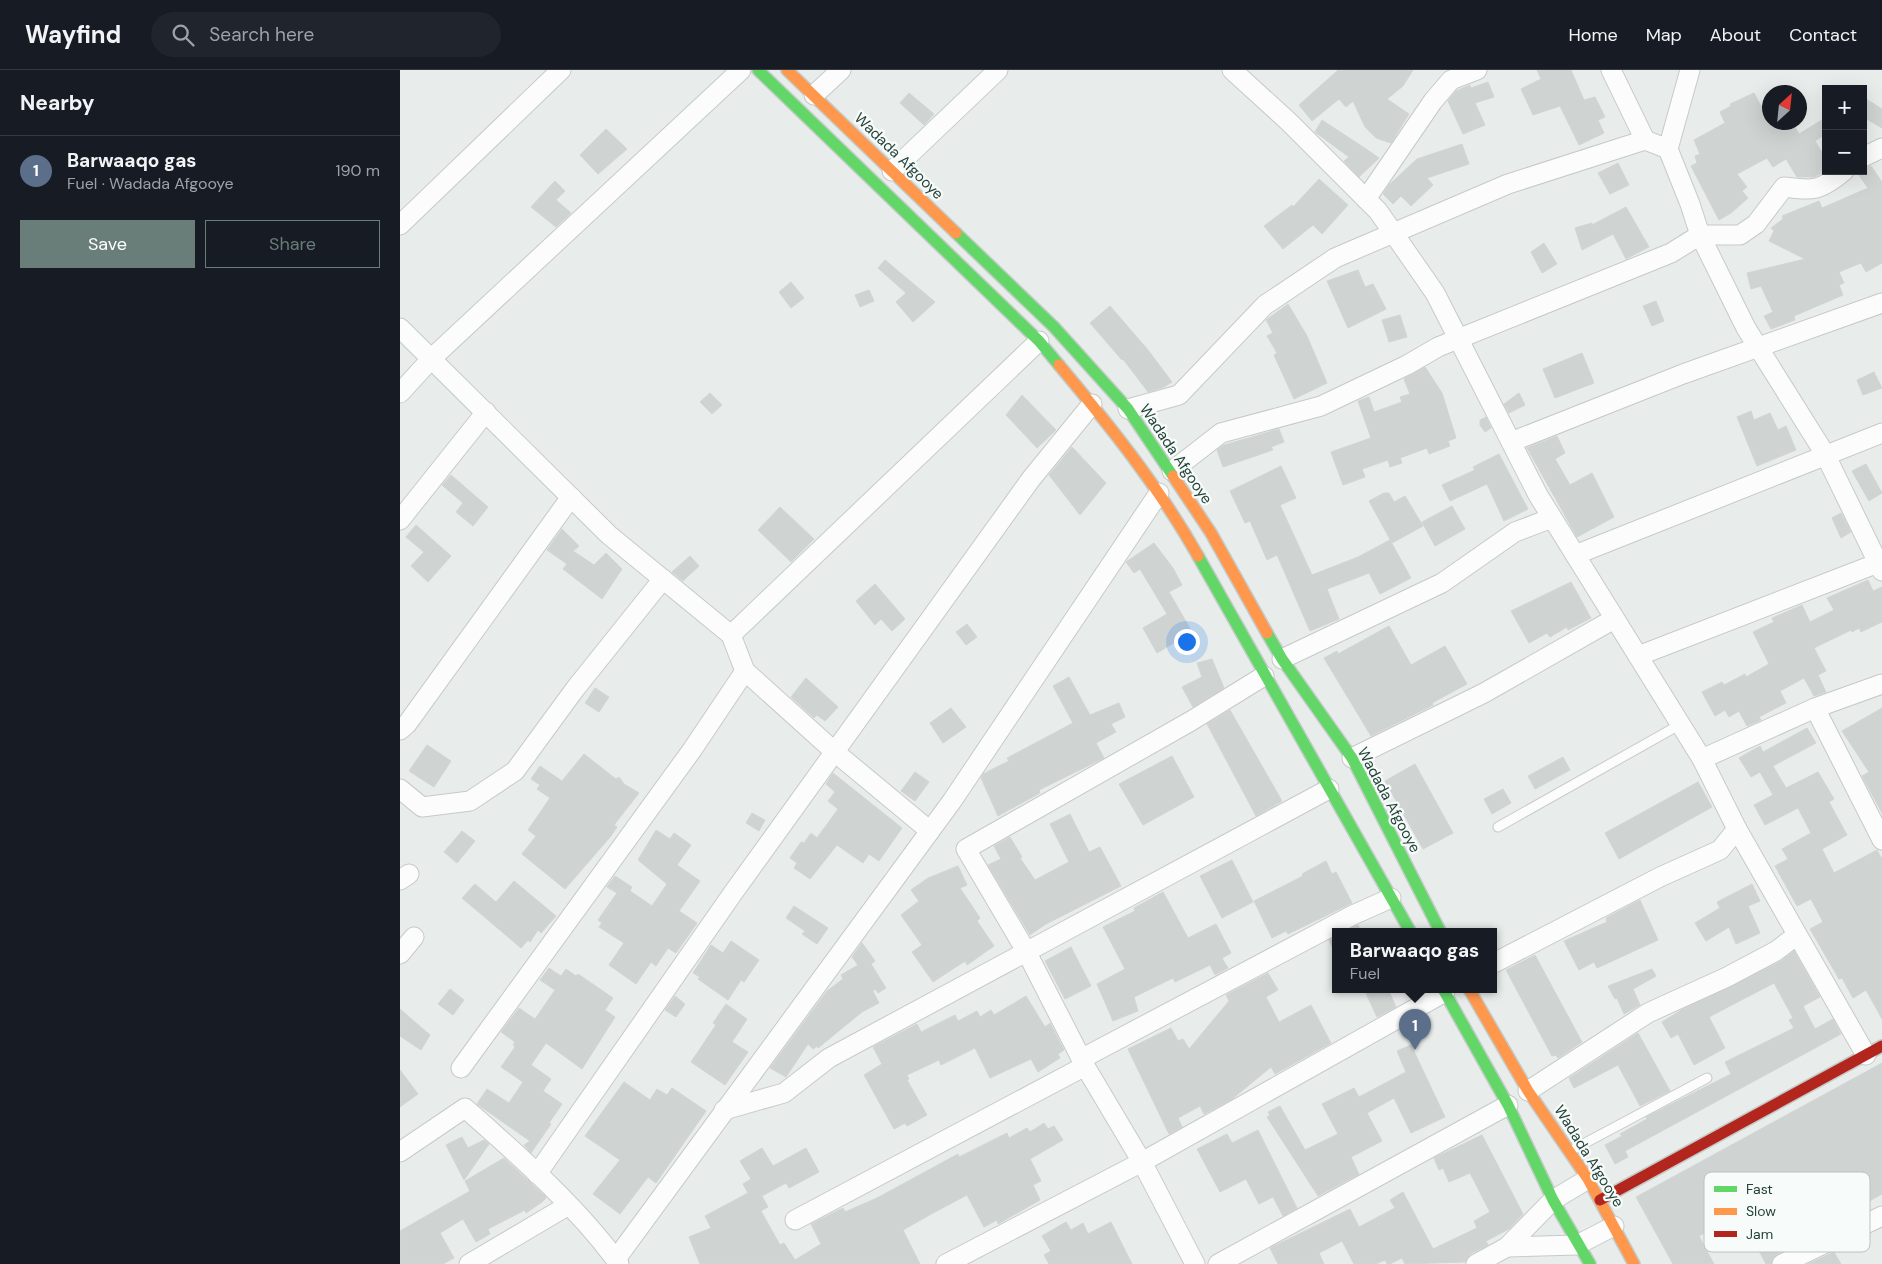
<!DOCTYPE html>
<html lang="en">
<head>
<meta charset="utf-8">
<style>
	:root { --surface:#171b24; --page:#20242c; --text:#f1f3f6; --muted:#9ea1a6; --line:#363941; --accent:#697e78 }
	body { margin:0; font-family:"DM Sans",sans-serif; background:var(--page); color:var(--text) }
	.controls { position:absolute; right:15px; top:15px; display:grid; overflow:hidden; border-radius:0px; box-shadow:0 5px 20px #0002 }
	.controls button { width:45px; height:45px; display:grid; place-items:center; padding:0; border:0; border-bottom:1px solid var(--line); background:var(--surface); color:var(--text); font:25px sans-serif }
	.compass { position:absolute; left:1362px; top:15px; width:45px; height:45px; border-radius:50%; background:var(--surface); box-shadow:0 5px 20px #0002; rotate:27deg }
	.you { position:absolute; left:786px; top:571px; width:18px; height:18px; margin:-12px; border:4px solid #fff; border-radius:50%; background:#1a73e8; box-shadow:0 0 0 8px #1a73e833 }
	.badge { display:grid; place-items:center; width:32px; height:32px; border-radius:50%; background:var(--accent); color:#fff; font-size:16px; font-weight:700 }
	.pin { position:absolute; translate:-50% -41px; filter:drop-shadow(0 1px 2px #0008) }
	.pin::after { content:''; position:absolute; top:26px; width:18px; height:15px; background:inherit; clip-path:polygon(0 0,100% 0,50% 100%) }
	.popup { position:absolute; left:932px; top:858px; width:165px; height:65px; box-sizing:border-box; display:grid; place-content:center; border-radius:0px; background:var(--surface); filter:drop-shadow(0 1px 4px #0005); font-size:16px; white-space:nowrap; color:var(--muted) }
	.popup b { font-size:19px; color:var(--text) }
	.popup::after { content:''; position:absolute; left:50%; top:100%; margin-left:-10px; border:10px solid transparent; border-top-color:var(--surface) }
	.list { margin:0; padding:0; list-style:none }
	h2 { display:flex; justify-content:space-between; align-items:center; height:65px; margin:0; padding:0 20px; font-size:21px }
	h2 small { font-size:16px; font-weight:400; color:var(--muted) }
	.list li { display:grid; grid-template-columns:32px 1fr auto; gap:15px; align-items:center; box-sizing:border-box; height:70px; padding:0 20px; border-top:1px solid var(--line) }
	.list b { display:block; font-size:19px; white-space:nowrap }
	.list p { margin:0; font-size:16px; white-space:nowrap; color:var(--muted) }
	.list em { font-size:16px; font-style:normal; color:var(--muted) }
	.actions { display:flex; gap:10px; padding:15px 20px }
	.actions a { flex:1; padding:11px 0; border:1px solid var(--accent); border-radius:0px; text-align:center; font-size:18px; color:var(--accent) }
	.actions .main { background:var(--accent); color:#fff }
	.icon { flex:none; width:28px; height:28px; fill:none; stroke:currentColor; stroke-width:2; stroke-linecap:round; stroke-linejoin:round }
	.map { position:relative; flex:none; width:1482px; height:1194px; overflow:hidden }
	header { display:flex; align-items:center; gap:30px; box-sizing:border-box; height:70px; padding:0 25px; background:var(--surface); border-bottom:1px solid var(--line) }
	header strong { font-size:24px }
	nav { display:flex; gap:28px; margin-inline-start:auto; font-size:18px }
	.search { width:350px; height:45px; background:var(--page); display:flex; align-items:center; gap:12px; box-sizing:border-box; padding:0 18px; border-radius:28px; color:var(--muted); font-size:19px }
	main { display:flex }
	aside { flex:1; background:var(--surface) }
	.map>svg:first-child { display:block }
	.building { fill:#cfd4d2; stroke:#d1d6d4 }
	.lines { fill:none; stroke-linecap:round; stroke-linejoin:round }
	.lane-casing { stroke:#c5cac8; stroke-width:11 }
	.street-casing { stroke:#c5cac8; stroke-width:21 }
	.fast-casing { stroke:#c3cbc8; stroke-width:14 }
	.slow-casing { stroke:#c3cbc8; stroke-width:14 }
	.jam-casing { stroke:#c3cbc8; stroke-width:14 }
	.lane { stroke:#fcfcfc; stroke-width:9 }
	.street { stroke:#fcfcfc; stroke-width:19 }
	.fast { stroke:#63d668; stroke-width:11 }
	.slow { stroke:#ff974d; stroke-width:11 }
	.jam { stroke:#b3261e; stroke-width:11 }
	.labels { text-anchor:middle; stroke-width:4.5; stroke-linejoin:round; paint-order:stroke }
	.street-label { font-size:15px; fill:#24423a; stroke:#f7fbf9 }
	.key { fill:#f7fbf9; stroke:#b8c4c0; stroke-width:1 }
	.key-label { font-size:14px; fill:#24423a }
</style>
</head>
<body>
<header>
<strong>Wayfind</strong>
<div class="search"><svg class="icon" aria-label="search" viewBox="0 0 24 24"><circle cx="10" cy="10" r="6"/><path d="M15 15l6 6"/></svg>Search here</div>
<nav><a>Home</a><a>Map</a><a>About</a><a>Contact</a></nav>
</header>
<main>
<aside>
<h2>Nearby<small></small></h2>
<ul class="list">
<li><span class="badge" style="background:#5c6f8a">1</span><div><b>Barwaaqo gas</b><p>Fuel · Wadada Afgooye</p></div><em>190 m</em></li>
</ul>
<div class="actions"><a class="main">Save</a><a>Share</a></div>
</aside>
<div class="map">
<svg width="1482" height="1194" viewBox="0 0 1482 1194">
	<rect width="100%" height="100%" fill="#e8edeb"/>
	<g class="building">
		<path d="M938,0H1013L1003,16L987,29L1009,44L991,73L976,68L965,57L953,31L946,37L939,29L912,51L899,35Z"/>
		<path d="M1137,0H1171L1184,30L1195,27L1205,47L1198,50L1204,63L1179,75L1160,36L1133,45L1121,19L1141,9Z"/>
		<path d="M1088,12L1094,27L1075,33L1085,55L1063,64L1048,31L1056,21L1070,15L1071,18Z"/>
		<path d="M509,23L534,44L524,55L500,33Z"/>
		<path d="M1354,23L1372,56L1380,52H1392L1399,64L1425,48L1426,64L1415,71L1426,89V101L1414,107H1397L1386,89L1373,97L1367,88L1337,104L1347,117L1342,121L1348,128L1331,143L1319,150L1291,96L1297,93L1295,86L1300,84L1294,70L1325,53L1320,42L1331,36L1330,34Z"/>
		<path d="M1463,27L1482,39V58L1463,47Z"/>
		<path d="M922,50L969,81L979,88L959,107L944,91L949,87L915,62Z"/>
		<path d="M206,59L227,79L198,104L180,85Z"/>
		<path d="M1062,74L1069,94L1027,108L1033,115L1011,136L1001,126L993,134L983,124L989,115L1017,89Z"/>
		<path d="M1218,93L1229,115L1210,124L1198,103Z"/>
		<path d="M1471,96L1482,112V193L1466,202L1461,193L1439,202L1444,213L1439,215L1443,225L1394,246L1395,250L1371,259L1364,246L1373,242L1361,216L1351,219L1347,203L1405,189L1369,171L1374,161L1371,158L1383,149L1382,146L1419,131L1422,138L1468,118L1456,101H1463V98Z"/>
		<path d="M919,109L948,135L922,164L913,155L883,179L864,156L892,135L893,137Z"/>
		<path d="M155,111L165,121L156,130L171,143L156,157L131,137Z"/>
		<path d="M1226,137L1249,177L1226,189L1213,164L1182,180L1175,158L1192,153V155Z"/>
		<path d="M1144,173L1157,194L1142,203L1131,182Z"/>
		<path d="M485,190L535,232L513,252L496,232L506,223L478,198Z"/>
		<path d="M958,200L965,217L973,214L986,239L948,258L927,211Z"/>
		<path d="M391,212L404,228L391,238L379,222Z"/>
		<path d="M469,220L474,231L460,237L455,225Z"/>
		<path d="M1256,231L1264,251L1252,256L1243,236Z"/>
		<path d="M888,234L907,266L927,313L894,329L874,285L877,283L867,266L873,263L866,250Z"/>
		<path d="M710,236L748,280L772,312L764,317L748,322L723,289L722,290L690,253Z"/>
		<path d="M1000,245L1007,267L989,272L982,250Z"/>
		<path d="M1182,283L1194,313L1155,328L1143,299Z"/>
		<path d="M1025,297L1042,323L1056,368L1048,371L1050,376L1029,384L1027,378L1000,388L1002,393L990,397L988,390L962,399L965,407L943,415L931,382L971,368L958,331L969,327L974,342L1002,332L1000,327L1010,324L1004,309Z"/>
		<path d="M1474,302L1482,318L1463,325L1457,310Z"/>
		<path d="M310,323L322,335L312,344L300,332Z"/>
		<path d="M1119,323L1125,335L1109,343L1104,334Z"/>
		<path d="M622,325L656,360L637,378L606,345Z"/>
		<path d="M1351,341L1354,350L1370,343L1378,360L1386,356L1396,380L1357,396L1337,347Z"/>
		<path d="M1086,347L1091,358L1085,362L1080,355V350Z"/>
		<path d="M879,359L884,372L871,377L873,380L823,397L817,380L824,375Z"/>
		<path d="M1157,366L1165,383L1155,389L1170,415L1192,403L1214,447L1177,467L1127,378Z"/>
		<path d="M672,377L706,413L680,445L649,405Z"/>
		<path d="M1099,384L1128,439L1104,451L1087,414L1050,431L1042,415L1075,400L1073,397Z"/>
		<path d="M1466,394L1482,423L1469,431L1452,401Z"/>
		<path d="M881,396L896,428L880,435L912,505L958,487L990,470L1011,508L980,524L969,503L927,519L939,549L910,561L877,485L867,490L850,451L845,453L830,421Z"/>
		<path d="M51,405L88,437L73,456L56,442L63,433L42,415Z"/>
		<path d="M984,423H989L994,432L1005,426L1023,456L992,473L969,431Z"/>
		<path d="M1052,436L1065,459L1035,476L1022,452Z"/>
		<path d="M380,437L414,469L391,492L358,460Z"/>
		<path d="M1441,443L1451,462L1441,468L1432,448Z"/>
		<path d="M16,455L51,486L28,512L11,496L24,482L6,467Z"/>
		<path d="M162,459L179,476L173,481L194,495L206,483L222,499L202,529L163,499L167,494L147,480Z"/>
		<path d="M754,473L773,498L782,515L769,522L792,562L757,583L743,558L767,544L740,499L734,503L726,492Z"/>
		<path d="M290,486L299,496L283,511L272,502Z"/>
		<path d="M1468,510L1473,521L1482,517V552L1461,562L1459,558L1452,562L1451,560L1414,578L1426,601L1418,605L1426,622L1414,626L1404,608L1380,621L1386,633L1359,647L1361,650L1347,656L1339,641L1329,647L1325,640L1315,646L1302,622L1322,612L1324,615L1345,604L1346,607L1369,594L1353,562L1374,552L1372,548L1402,535L1410,552L1434,540L1427,528Z"/>
		<path d="M1171,512L1191,548L1168,560L1167,557L1150,567L1147,563L1129,573L1111,541Z"/>
		<path d="M475,514L505,549L492,561L481,549L475,555L456,531Z"/>
		<path d="M567,554L577,567L566,575L556,562Z"/>
		<path d="M989,556L1011,595L1045,576L1067,614L1032,633L1033,635L971,666L924,588L937,581L938,584Z"/>
		<path d="M812,589L824,618L793,637L782,617L802,607L797,593Z"/>
		<path d="M669,607L690,645L719,633L725,647L711,654L716,662L696,673L704,688L639,720L640,723L598,746L581,708L583,704L609,691L607,688L673,653L653,616Z"/>
		<path d="M406,608L438,637L425,651L417,645L414,648L391,627Z"/>
		<path d="M195,618L209,627L199,642L185,633Z"/>
		<path d="M551,638L566,657L543,673L530,653Z"/>
		<path d="M1482,638V743L1462,706L1469,702L1442,661Z"/>
		<path d="M830,640L882,731L856,746L807,654Z"/>
		<path d="M1407,658L1416,673L1373,696L1386,718L1418,702L1434,729L1429,732L1447,765L1422,779L1434,803L1477,780L1482,789V949L1466,920L1453,928L1442,908L1439,909L1410,859L1423,852L1411,829L1397,836L1375,796L1388,789L1382,779L1411,763L1398,738L1365,755L1354,735L1373,725L1360,702L1351,707L1339,688L1360,676L1363,682Z"/>
		<path d="M27,675L51,691L34,717L9,701Z"/>
		<path d="M184,684L216,709L219,707L224,714L239,723L214,755L217,757L211,766L165,819L122,784L136,766L128,760L150,728L137,719L140,715L131,709L140,696L162,711Z"/>
		<path d="M772,686L794,727L743,755L719,714Z"/>
		<path d="M1163,687L1170,700L1135,719L1128,706Z"/>
		<path d="M1015,694L1053,763L1023,779L985,711Z"/>
		<path d="M515,702L529,712L515,731L501,721Z"/>
		<path d="M433,703L502,758L479,791L469,784L463,793L437,775L410,809L394,798L397,793L390,788L401,772L404,773L411,763L417,768L438,739L428,731L435,722L426,714Z"/>
		<path d="M1298,712L1312,737L1219,789L1205,763Z"/>
		<path d="M1103,719L1111,733L1092,744L1084,729Z"/>
		<path d="M352,743L365,750L359,761L346,753Z"/>
		<path d="M670,744L689,782L700,777L721,816L646,854L630,865L588,795L601,789L594,776L610,767L622,787L620,788L635,810L669,792L650,754Z"/>
		<path d="M256,760L270,769L274,763L291,775L277,795L300,811L279,841L297,853L276,883L268,878L256,896L251,892L236,914L209,895L224,873L199,857L202,853L198,850L217,823L207,817L215,806L232,817L230,821L252,836L267,814L238,790Z"/>
		<path d="M62,761L75,771L57,793L44,782Z"/>
		<path d="M832,790L853,832L822,848L800,806Z"/>
		<path d="M926,791L932,804L936,802L952,833L888,864L886,861L872,868L854,831L903,806L902,804Z"/>
		<path d="M558,796L567,815L560,818L580,848L577,851L594,876L567,895L565,891L533,912L512,882L522,875L501,845L519,831L511,820L528,808Z"/>
		<path d="M114,811L156,846L141,863L138,860L130,872L128,870L121,878L62,828L75,814L96,832Z"/>
		<path d="M1352,814L1360,831L1348,836L1360,863L1336,874L1329,857L1306,871L1295,853L1320,838L1317,832Z"/>
		<path d="M763,822L788,868L816,854L831,883L822,888L828,898L815,905L810,895L775,912L773,908L734,927L738,941L713,951L697,914L725,899L703,857L735,841L734,838Z"/>
		<path d="M1240,830L1258,870L1197,898L1194,892L1179,900L1164,871L1207,852L1206,848Z"/>
		<path d="M394,836L428,858L417,874L402,864L405,861L386,848Z"/>
		<path d="M958,855L961,861H946Z"/>
		<path d="M936,867V885L929,870Z"/>
		<path d="M331,871L359,890L344,912L341,910L328,930L298,909L300,907L293,903L311,875L323,883Z"/>
		<path d="M462,873L475,891L471,894L486,918L478,923L475,919L473,921L479,933L462,942L418,978L417,976L413,979L408,974L386,1007L370,998L427,921L443,909L441,905L458,895L452,887Z"/>
		<path d="M671,877L691,916L665,929L645,891Z"/>
		<path d="M1394,881L1420,927L1403,936L1415,959L1433,949L1441,964L1225,1081L1228,1087L1215,1094L1205,1075L1222,1066L1220,1064L1247,1049L1246,1047L1331,1004L1325,992L1394,958L1389,950L1393,948L1374,913L1309,947L1325,978L1294,995L1278,964L1271,968L1262,952L1283,939L1381,891Z"/>
		<path d="M1135,885L1182,972L1158,988L1156,985L1152,986L1106,900Z"/>
		<path d="M149,898L161,906L166,899L176,906L178,904L213,928L205,940L215,947L182,999L146,973L131,995L151,1009L143,1021L162,1034L149,1053L151,1054L131,1083L124,1075L130,1071L77,1034L87,1019L109,1033L123,1012L101,997L115,977L113,975L115,972L101,962L119,938L135,949L155,920L140,910Z"/>
		<path d="M1252,899L1256,906L1233,919L1240,935L1224,944L1217,928L1215,929L1208,916Z"/>
		<path d="M868,903L878,920L866,927L879,952L911,935L931,973L875,1004L871,997L832,1029L804,1044L800,1036L778,1048L782,1057L769,1064L728,979L771,958L778,971L783,969L789,979L829,931L826,925Z"/>
		<path d="M50,919L64,930L53,945L38,934Z"/>
		<path d="M964,919H988L996,937L977,947Z"/>
		<path d="M275,926L285,934L276,947L265,940Z"/>
		<path d="M626,926L645,957L650,953L664,980L658,984L660,988L638,1002L631,989L590,1008L575,978L541,995L539,990L507,1005L509,1009L507,1010L527,1045L507,1056L505,1053L494,1059L464,1005L482,994L473,977L517,954L521,962L555,945L558,951L577,941L580,947L591,940L594,945Z"/>
		<path d="M326,934L347,949L332,972L348,982L325,1015L291,992L316,955L313,953Z"/>
		<path d="M0,939L30,965L21,980L0,966Z"/>
		<path d="M1238,963L1270,1021L1240,1036L1218,995L1174,1018L1169,1008Z"/>
		<path d="M1011,975L1045,1047L1011,1063L994,1028L967,1043L982,1071L951,1087L959,1104L918,1126L867,1047L870,1045L868,1042L880,1036L905,1080L938,1064L922,1034L954,1018L959,1027L1006,1002L997,981Z"/>
		<path d="M1482,993V1124L1420,1159L1422,1162L1377,1184L1371,1194H1366L1339,1144L1299,1166L1314,1194H1273L1236,1127Z"/>
		<path d="M0,1000L18,1024L0,1037Z"/>
		<path d="M224,1012L250,1030L257,1019L267,1025L272,1018L306,1041L256,1113L248,1107L220,1144L193,1124L220,1090L185,1066Z"/>
		<path d="M644,1053L648,1059L654,1056L663,1070L630,1089L641,1111L633,1115L640,1130L598,1154L597,1150L584,1157L567,1125L533,1143L503,1160L520,1194H300L289,1167L311,1158L305,1146L348,1123L343,1114L351,1109L340,1091L362,1078L373,1096L406,1078L419,1102L389,1118L386,1113L362,1126L368,1137L361,1141L380,1175L384,1173L395,1190L421,1174L411,1154L443,1138L445,1142L477,1128L558,1084L559,1087L607,1063L609,1068L627,1058L630,1062Z"/>
		<path d="M858,1060L897,1138L883,1146L873,1127L859,1134L846,1109L820,1122L797,1079L827,1064L832,1073Z"/>
		<path d="M1082,1065L1123,1144L1109,1159L1086,1171L1088,1175L1070,1184L1065,1192L1005,1194L1002,1188L990,1194H987L985,1190L976,1194H954L942,1171L919,1183L924,1194H878L870,1178L950,1139L959,1157L995,1138L990,1130L1003,1122L1033,1179L1077,1158L1074,1151L1090,1142L1070,1103L1049,1112L1043,1098L1039,1100L1034,1088Z"/>
		<path d="M62,1067L68,1078L84,1070L89,1074L64,1110L46,1075Z"/>
		<path d="M104,1088L145,1126L146,1128L142,1132L126,1143L125,1140L88,1159L90,1164L76,1172L63,1149L40,1163L54,1188L43,1194H0V1161L70,1121L65,1111Z"/>
		<path d="M666,1152L671,1160L683,1153L688,1164L711,1152L732,1194H649L644,1185L651,1181L642,1166Z"/>
		<path d="M1434,1182L1441,1194H1408Z"/>
	</g>
	<g class="lines">
		<defs>
			<g id="lane">
				<path d="M1098,757L1281,654"/>
				<path d="M1172,1080L1307,1008"/>
			</g>
			<g id="street">
				<path d="M832,0L889,52L978,141L1035,223L1138,425L1302,689L1337,759L1466,985"/>
				<path d="M1211,0L1245,70"/>
				<path d="M1290,0L1268,79L1290,134L1300,165L1346,258L1425,384L1482,501"/>
				<path d="M414,25L441,0"/>
				<path d="M1463,87L1482,78"/>
				<path d="M492,101L598,0"/>
				<path d="M966,129L1033,31L1051,10L1077,0"/>
				<path d="M0,155L161,0"/>
				<path d="M0,258L209,465L331,565L345,601L436,683L530,761"/>
				<path d="M0,323L32,288L341,0"/>
				<path d="M728,339L779,325L865,235L935,188L1108,114L1245,70L1268,79"/>
				<path d="M1111,372L1283,304L1482,233"/>
				<path d="M772,401L821,363L921,336L1007,295L1038,277L1271,183L1300,165H1340L1356,154L1384,117C1414,121 1420,121 1444,101"/>
				<path d="M0,450L86,342"/>
				<path d="M1175,485L1482,363"/>
				<path d="M331,565L639,271"/>
				<path d="M1238,586L1478,493"/>
				<path d="M882,589L1042,513L1115,462L1152,448"/>
				<path d="M1415,638L1482,770"/>
				<path d="M0,660L7,654L171,427"/>
				<path d="M952,688L1084,623L1214,549"/>
				<path d="M1302,689L1415,638L1482,614"/>
				<path d="M0,719L22,737L70,731L115,701L175,619L263,509"/>
				<path d="M0,810L9,804"/>
				<path d="M0,884L14,867"/>
				<path d="M1094,893L1260,807L1320,780L1337,759"/>
				<path d="M681,989L953,845L991,828"/>
				<path d="M61,998L292,680L345,601"/>
				<path d="M1128,1021L1248,943L1327,907L1376,881L1397,865"/>
				<path d="M324,1040L384,1023L429,988L929,719"/>
				<path d="M0,1082L65,1038C118,1085 177,1136 219,1194"/>
				<path d="M137,1104L333,823L631,409L692,334"/>
				<path d="M395,1150L685,996"/>
				<path d="M1107,1177L1177,1175L1214,1156"/>
				<path d="M216,1189L552,731L759,423"/>
				<path d="M69,1194L167,1136"/>
				<path d="M546,1194L742,1092L1045,922"/>
				<path d="M795,1194L742,1092L685,996L626,881L566,779L791,651L864,606"/>
				<path d="M818,1194L1108,1035"/>
				<path d="M1076,1194L1107,1177L1153,1130L1188,1109"/>
				<path d="M1382,1194L1482,1146"/>
			</g>
			<g id="fast">
				<path d="M358,0L639,271L659,295"/>
				<path d="M556,163L654,257L728,339L773,406"/>
				<path d="M798,486L1010,861"/>
				<path d="M867,563L882,589L952,688L1040,861"/>
				<path d="M1043,919L1108,1035L1153,1130L1190,1194"/>
			</g>
			<g id="slow">
				<path d="M387,0L556,163"/>
				<path d="M659,295C710,356 759,417 798,486"/>
				<path d="M773,406L811,463L867,563"/>
				<path d="M1069,919L1128,1021L1188,1109L1234,1194"/>
			</g>
			<path id="jam" d="M1200,1130L1482,976"/>
		</defs>
		<use href="#lane" class="lane-casing"/>
		<use href="#street" class="street-casing"/>
		<use href="#fast" class="fast-casing"/>
		<use href="#slow" class="slow-casing"/>
		<use href="#jam" class="jam-casing"/>
		<use href="#lane" class="lane"/>
		<use href="#street" class="street"/>
		<use href="#fast" class="fast"/>
		<use href="#slow" class="slow"/>
		<use href="#jam" class="jam"/>
	</g>
	<g class="labels">
		<g class="street-label">
			<text transform="translate(499 86) rotate(44)" y="5">Wadada Afgooye</text>
			<text transform="translate(776 384) rotate(56)" y="5">Wadada Afgooye</text>
			<text transform="translate(989 730) rotate(62)" y="5">Wadada Afgooye</text>
			<text transform="translate(1189 1086) rotate(58)" y="5">Wadada Afgooye</text>
		</g>
	</g>
	<rect x="1304" y="1102" width="166" height="80" rx="8" class="key"/>
	<rect x="1314" y="1116" width="23" height="6" fill="#63d668"/>
	<rect x="1314" y="1138" width="23" height="7" fill="#ff974d"/>
	<rect x="1314" y="1161" width="23" height="6" fill="#b3261e"/>
	<g class="key-label">
		<text x="1346" y="1124">Fast</text>
		<text x="1346" y="1146">Slow</text>
		<text x="1346" y="1169">Jam</text>
	</g>
</svg>
<div class="controls">
<button>+</button>
<button>−</button>
</div>
<svg class="compass" viewBox="-18 -18 36 36"><path d="M0-13l5 13h-10z" fill="#e53935"/><path d="M0 13l5-13h-10z" fill="#9ea1a6"/></svg>
<div class="you"></div>
<div class="pin badge" style="left:1015px;top:980px;background:#5c6f8a">1</div>
<div class="popup"><b>Barwaaqo gas</b>Fuel</div>
</div>
</main>
</body>
</html>
